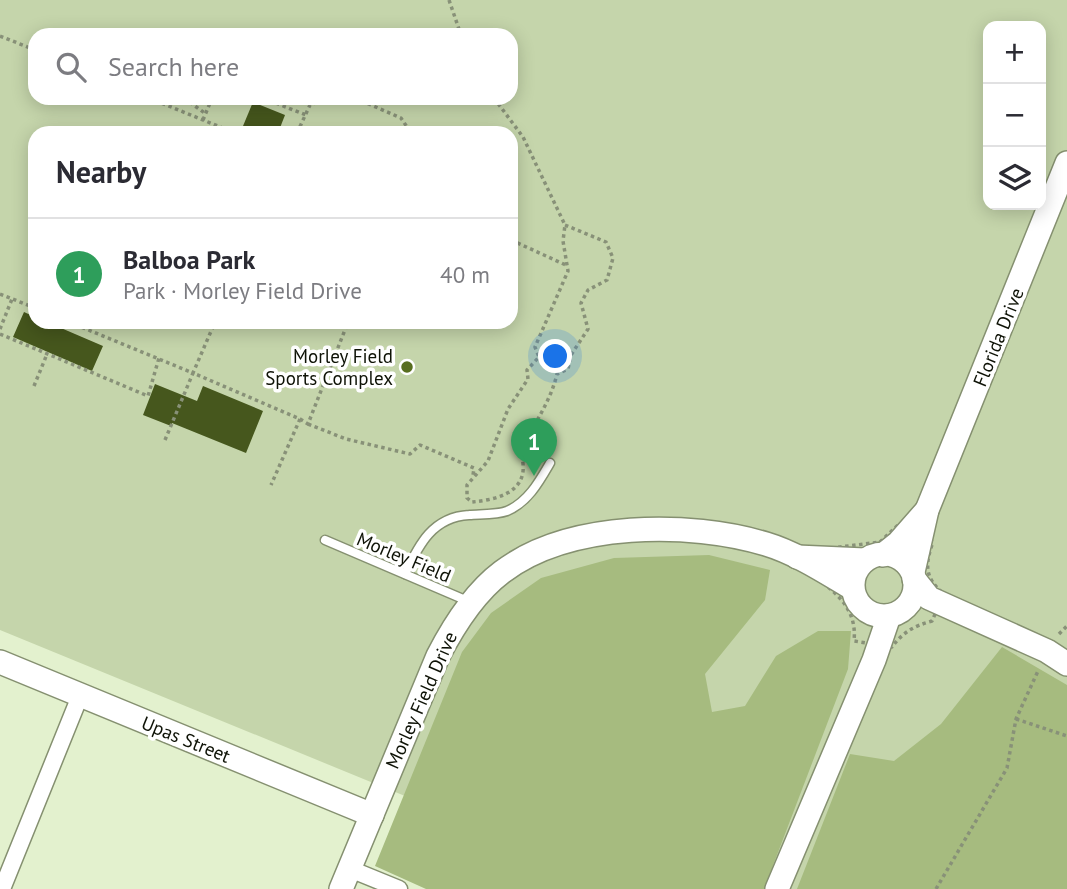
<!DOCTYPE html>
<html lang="en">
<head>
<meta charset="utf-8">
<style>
	:root { --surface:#fff; --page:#f2f2f3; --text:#2b2b33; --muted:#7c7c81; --line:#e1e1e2; --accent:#db2777 }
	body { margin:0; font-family:"PT Sans",sans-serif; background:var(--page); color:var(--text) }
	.controls { position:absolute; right:21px; top:21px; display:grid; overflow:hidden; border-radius:14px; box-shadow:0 4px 18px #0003 }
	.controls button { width:63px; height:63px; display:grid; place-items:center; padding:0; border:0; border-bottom:2px solid var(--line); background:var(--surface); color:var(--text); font:35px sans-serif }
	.you { position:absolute; left:556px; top:357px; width:24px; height:24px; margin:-18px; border:5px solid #fff; border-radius:50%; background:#1a73e8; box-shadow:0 0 0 10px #1a73e833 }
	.badge { display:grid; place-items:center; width:46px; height:46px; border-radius:50%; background:var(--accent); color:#fff; font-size:23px; font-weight:700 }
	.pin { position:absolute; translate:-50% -58px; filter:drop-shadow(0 2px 4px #0008) }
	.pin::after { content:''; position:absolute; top:37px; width:24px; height:21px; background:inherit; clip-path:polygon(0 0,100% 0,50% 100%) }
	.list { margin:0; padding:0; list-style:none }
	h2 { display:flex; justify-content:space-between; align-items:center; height:91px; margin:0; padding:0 28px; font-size:30px }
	h2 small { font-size:23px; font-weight:400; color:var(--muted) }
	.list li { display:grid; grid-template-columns:46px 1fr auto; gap:21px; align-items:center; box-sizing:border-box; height:112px; padding:0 28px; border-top:2px solid var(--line) }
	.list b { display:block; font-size:26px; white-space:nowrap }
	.list p { margin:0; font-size:23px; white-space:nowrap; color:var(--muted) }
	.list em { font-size:23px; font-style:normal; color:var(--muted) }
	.icon { flex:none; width:38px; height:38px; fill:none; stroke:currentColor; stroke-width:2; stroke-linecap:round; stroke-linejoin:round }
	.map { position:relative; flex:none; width:1067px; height:889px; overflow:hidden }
	.search { position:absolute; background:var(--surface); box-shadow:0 4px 18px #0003; left:28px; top:28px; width:490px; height:77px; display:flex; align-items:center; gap:18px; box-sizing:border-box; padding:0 24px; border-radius:21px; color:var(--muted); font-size:26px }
	.panel { position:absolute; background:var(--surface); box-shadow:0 4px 18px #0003; left:28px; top:126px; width:490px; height:203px; border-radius:21px }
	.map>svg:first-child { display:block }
	.green { fill:#c5d5ab; fill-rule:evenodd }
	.forest { fill:#a6bb7f }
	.building { fill:#46571d }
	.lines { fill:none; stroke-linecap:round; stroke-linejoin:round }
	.lane-casing { stroke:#859070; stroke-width:11 }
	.street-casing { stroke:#859070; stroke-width:19 }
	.secondary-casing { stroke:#859070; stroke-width:26 }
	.path { stroke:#889178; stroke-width:3.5; stroke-dasharray:3.5 3.5; stroke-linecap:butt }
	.lane { stroke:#fff; stroke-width:8 }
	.street { stroke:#fff; stroke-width:16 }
	.secondary { stroke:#fff; stroke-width:23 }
	.poi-dot { fill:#586e1f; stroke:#fff; stroke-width:2.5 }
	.labels { text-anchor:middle; stroke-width:7; stroke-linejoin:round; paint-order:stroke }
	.street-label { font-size:19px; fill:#0e1206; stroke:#fff }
	.poi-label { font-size:19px; fill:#0e1206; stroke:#fff; text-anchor:end }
</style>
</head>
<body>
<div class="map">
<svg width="1067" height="889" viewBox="0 0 1067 889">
	<rect width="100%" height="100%" fill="#e3f1ce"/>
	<path class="green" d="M0,0H1067V889H457L405,796L0,630ZM988,26H1041V205H988ZM35,35H511V98H35ZM35,133H511V322H35Z"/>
	<g class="forest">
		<path d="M709,555L770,570L765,600L705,674L712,712L745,706L776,656L818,631H851L848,669L764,889H426L375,866L462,652L491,613L541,578L614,558Z"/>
		<path d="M1002,647L1067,685V889H797L850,754L894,761L941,724Z"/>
	</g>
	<g class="building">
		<path d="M253,102L285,115L278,133H259L243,126Z"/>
		<path d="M24,312L35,317V322H47L103,346L92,371L13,337Z"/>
		<path d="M155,384L197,401L203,386L263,411L246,453L172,423L171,426L143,415Z"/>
	</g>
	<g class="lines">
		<defs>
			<g id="lane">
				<path d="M325,540L470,602"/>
				<path d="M405,574C419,544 433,517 469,515C480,514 496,515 507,511C528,502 539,482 550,463"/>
			</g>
			<g id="street">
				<path d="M350,869L399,889"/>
				<path d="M2,889L80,696"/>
			</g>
			<g id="secondary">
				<circle cx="884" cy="585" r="31"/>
				<path d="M883,555L898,543L927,510"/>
				<path d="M797,557L865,560"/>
				<path d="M913,572L927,510L1067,163"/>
				<path d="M914,579L929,598L1047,651L1067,664"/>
				<path d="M0,662L372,815"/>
				<path d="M341,889L438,656C454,625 474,593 502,572C569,521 690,521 766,544C796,553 825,572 852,588"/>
				<path d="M777,889L874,660L889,616"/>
			</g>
		</defs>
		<use href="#lane" class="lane-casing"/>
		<use href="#street" class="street-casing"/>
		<use href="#secondary" class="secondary-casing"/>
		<g class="path">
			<path d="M449,0L461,35"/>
			<path d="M0,36L35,50"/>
			<path d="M149,98L235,133"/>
			<path d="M184,98L206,114"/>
			<path d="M263,98L306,115"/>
			<path d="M355,98L401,118L411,133"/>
			<path d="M494,98L523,137L565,225"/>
			<path d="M203,120L212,98"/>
			<path d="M297,133L310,105L330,98"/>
			<path d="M565,225L606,242L613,258L607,280L588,290L581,303L588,329L571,355L568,369L557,374C551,399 539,416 527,439C521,449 522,453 523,464C526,494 493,500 472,502L467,498V485L488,461L508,409L528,379L527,370L539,357L535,347L568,271L563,241Z"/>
			<path d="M511,240L568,266"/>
			<path d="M0,294L35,308"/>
			<path d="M69,322L193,373L215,322"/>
			<path d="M0,329L12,299"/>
			<path d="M0,334L148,396L159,358"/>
			<path d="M34,386L47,354"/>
			<path d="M300,419L308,424L348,322"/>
			<path d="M308,424L346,439L410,454L420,445L474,468L473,475"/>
			<path d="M165,440L193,373L300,419L271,485"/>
			<path d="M898,525L933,542C925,564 924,578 944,594L932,621C914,626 903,632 892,647L854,641C857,613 841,596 819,580L832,548L880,542Z"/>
			<path d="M1059,634L1067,626"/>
			<path d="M1016,719L1067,736"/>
			<path d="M936,889L1007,768L1016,719L1038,671"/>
		</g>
		<use href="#lane" class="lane"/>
		<use href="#street" class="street"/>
		<use href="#secondary" class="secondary"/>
	</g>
	<circle class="poi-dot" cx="407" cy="367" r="7"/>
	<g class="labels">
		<g class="street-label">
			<text transform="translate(998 337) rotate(-68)" y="7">Florida Drive</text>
			<text transform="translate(404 557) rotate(23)" y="7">Morley Field</text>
			<text transform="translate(421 700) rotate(-66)" y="7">Morley Field Drive</text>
			<text transform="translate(186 739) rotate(22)" y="7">Upas Street</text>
		</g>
		<g class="poi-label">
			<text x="393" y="363">Morley Field<tspan x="393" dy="22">Sports Complex</tspan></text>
		</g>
	</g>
</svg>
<div class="controls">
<button>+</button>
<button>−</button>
<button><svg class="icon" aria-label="layers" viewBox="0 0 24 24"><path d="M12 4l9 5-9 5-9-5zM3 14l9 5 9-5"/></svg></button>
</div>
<div class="you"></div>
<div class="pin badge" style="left:534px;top:476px;background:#2e9e5b">1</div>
<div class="search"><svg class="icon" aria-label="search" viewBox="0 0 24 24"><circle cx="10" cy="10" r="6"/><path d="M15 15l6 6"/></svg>Search here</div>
<section class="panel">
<h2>Nearby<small></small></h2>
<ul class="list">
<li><span class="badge" style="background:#2e9e5b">1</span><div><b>Balboa Park</b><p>Park · Morley Field Drive</p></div><em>40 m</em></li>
</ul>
</section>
</div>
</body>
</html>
